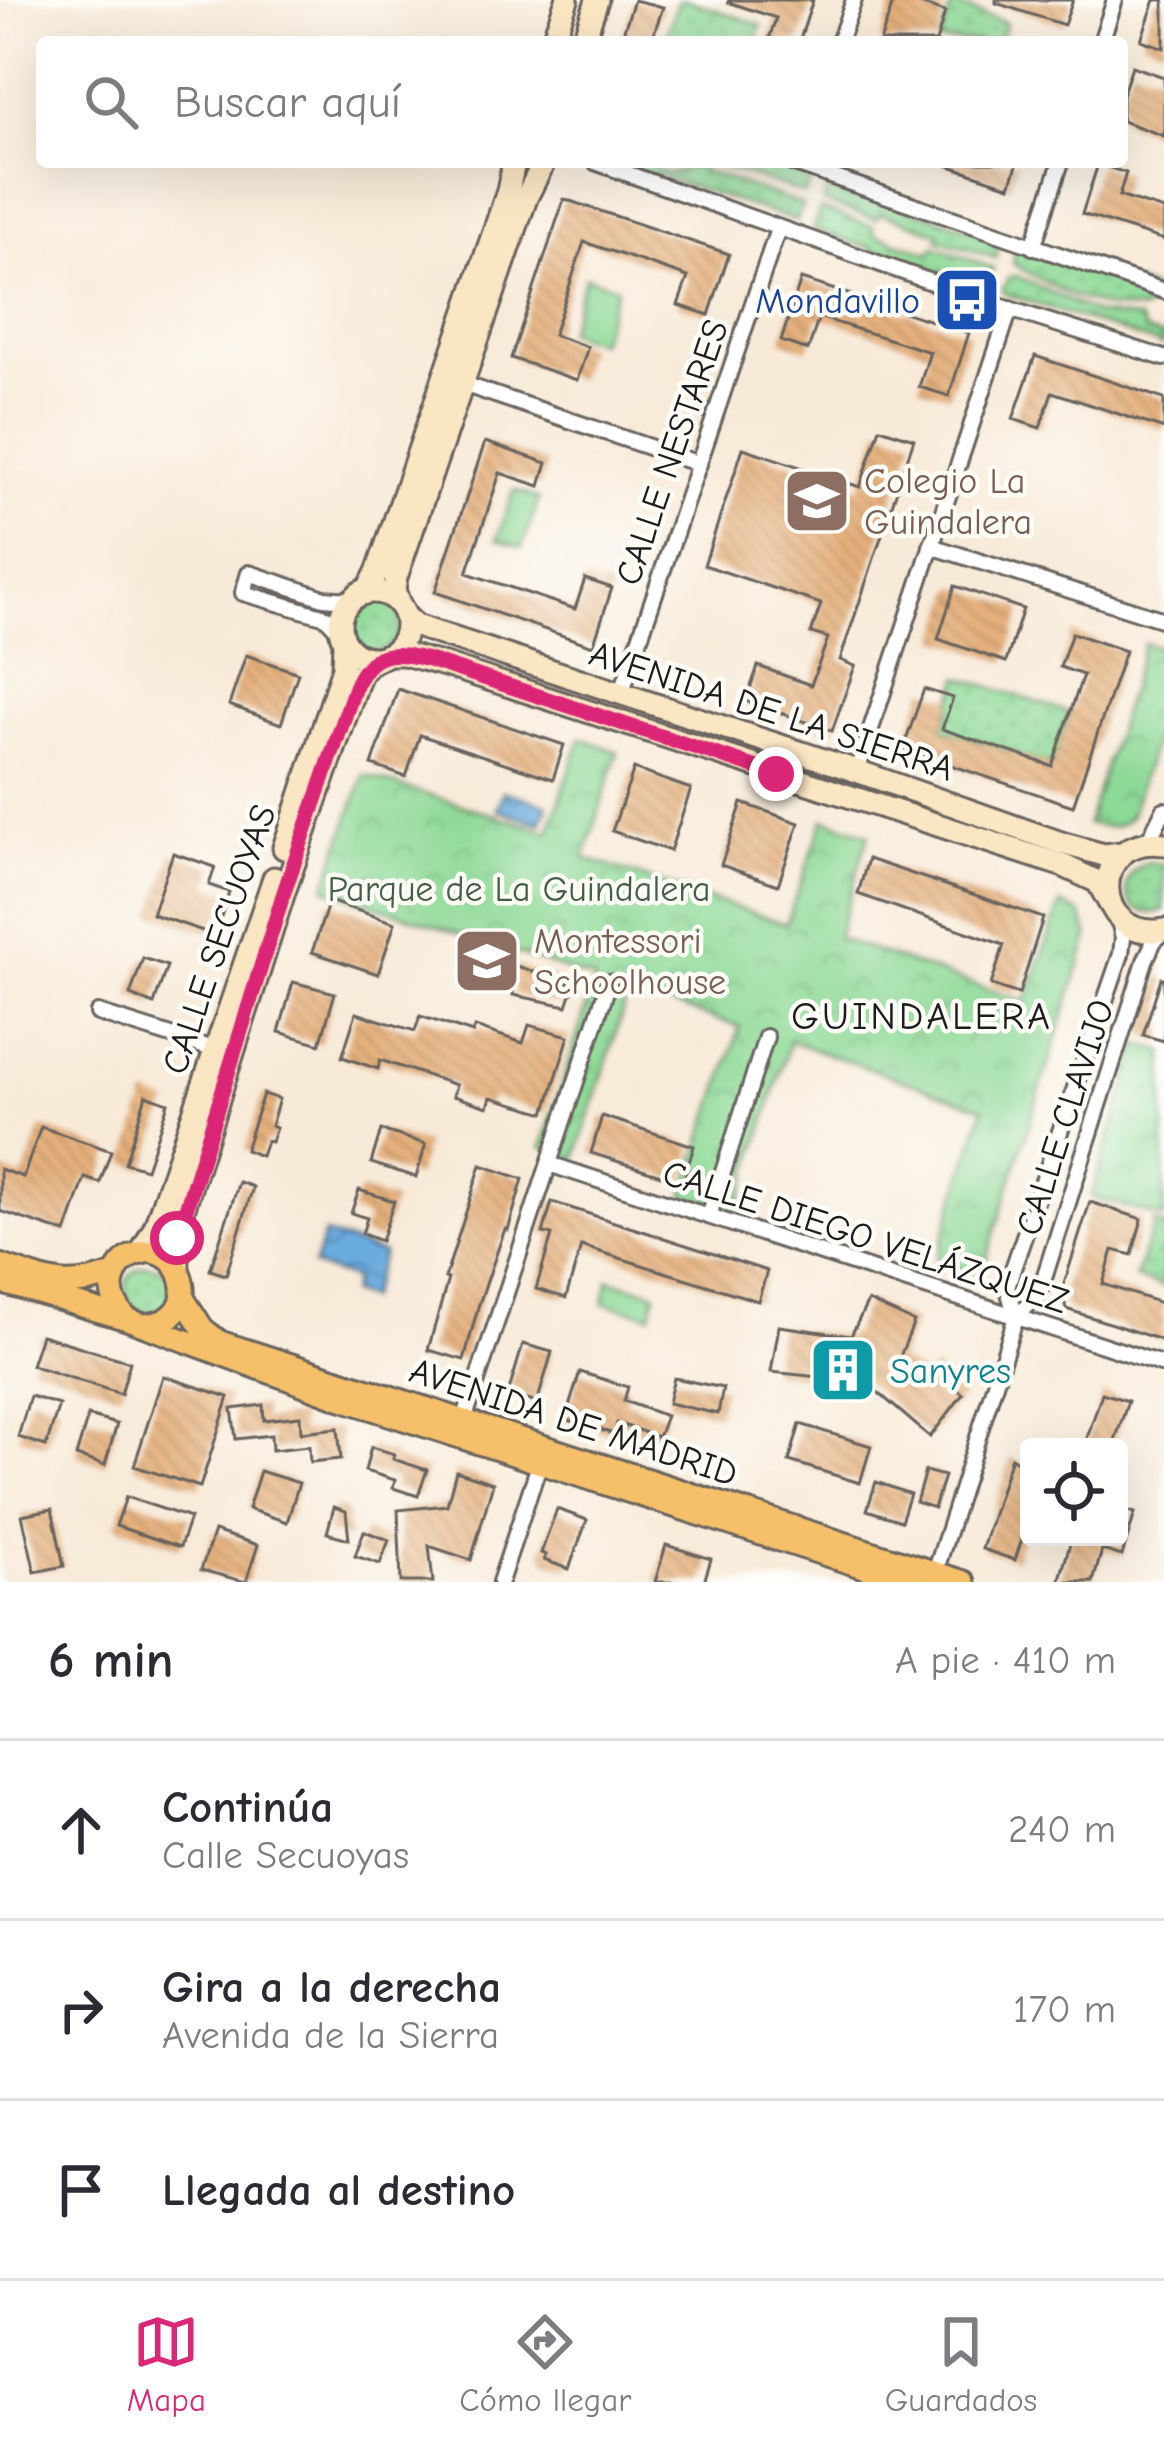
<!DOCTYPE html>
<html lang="es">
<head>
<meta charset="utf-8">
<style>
	:root { --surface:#fff; --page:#f7f7f7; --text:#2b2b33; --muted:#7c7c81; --line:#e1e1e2; --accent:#db2777 }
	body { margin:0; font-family:"Comic Neue",sans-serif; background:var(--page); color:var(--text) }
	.controls { position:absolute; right:36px; bottom:36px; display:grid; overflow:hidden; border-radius:12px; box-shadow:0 12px 48px #0002 }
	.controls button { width:108px; height:108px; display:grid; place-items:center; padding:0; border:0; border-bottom:3px solid var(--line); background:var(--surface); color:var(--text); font:60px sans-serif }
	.stop { position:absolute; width:36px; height:36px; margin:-27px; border:9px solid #db2777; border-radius:50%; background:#fff }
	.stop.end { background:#db2777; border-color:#fff; box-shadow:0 3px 12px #0008 }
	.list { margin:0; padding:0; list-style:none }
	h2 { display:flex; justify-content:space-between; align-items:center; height:156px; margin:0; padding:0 48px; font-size:51px }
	h2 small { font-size:39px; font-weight:400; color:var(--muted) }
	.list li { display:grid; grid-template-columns:78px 1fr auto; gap:36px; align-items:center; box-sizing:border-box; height:180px; padding:0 48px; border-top:3px solid var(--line) }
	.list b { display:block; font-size:45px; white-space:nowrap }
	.list p { margin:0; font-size:39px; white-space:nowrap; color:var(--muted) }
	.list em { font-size:39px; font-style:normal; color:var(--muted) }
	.icon { flex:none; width:66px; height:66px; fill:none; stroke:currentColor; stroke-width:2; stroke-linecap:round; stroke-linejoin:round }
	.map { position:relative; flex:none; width:1164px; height:1582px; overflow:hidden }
	.search { position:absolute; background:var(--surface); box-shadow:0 12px 48px #0002; left:36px; right:36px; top:36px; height:132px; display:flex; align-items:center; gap:30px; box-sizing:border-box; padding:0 42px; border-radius:12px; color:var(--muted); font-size:45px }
	.sheet { height:696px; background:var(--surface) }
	nav { display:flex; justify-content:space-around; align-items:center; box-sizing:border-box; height:168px; border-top:3px solid var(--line); background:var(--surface); font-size:33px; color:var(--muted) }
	nav a { display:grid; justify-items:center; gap:6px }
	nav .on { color:var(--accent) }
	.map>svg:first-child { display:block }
	.grass { fill:#8dd996; stroke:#547a59; stroke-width:3 }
	.park { fill:url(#park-crowns); stroke:#547a59; stroke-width:3 }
	.garden { fill:url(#garden-dots); stroke:#547a59; stroke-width:3 }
	.water { fill:url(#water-waves); stroke:#43647d; stroke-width:3 }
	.building { fill:url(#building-back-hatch) }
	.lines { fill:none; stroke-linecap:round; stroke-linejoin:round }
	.street-casing { stroke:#69645e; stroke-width:20 }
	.secondary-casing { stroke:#69645e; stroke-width:27 }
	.primary-casing { stroke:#69645e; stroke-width:27 }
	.street { stroke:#fff; stroke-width:14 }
	.secondary { stroke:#fbe6c4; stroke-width:21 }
	.primary { stroke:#f6c06b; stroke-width:21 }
	.route { stroke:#db2777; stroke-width:15 }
	.labels { text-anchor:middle; stroke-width:9; stroke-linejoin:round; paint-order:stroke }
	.transit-label { font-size:36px; fill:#164399; stroke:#fdfcf7; text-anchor:end }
	.street-label { font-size:36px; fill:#1c1c1c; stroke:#fdfcf7 }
	.education-label { font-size:36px; fill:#785e54; stroke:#fdfcf7; text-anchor:start }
	.park-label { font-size:36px; fill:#445e47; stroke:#fdfcf7 }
	.culture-label { font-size:36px; fill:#0d838f; stroke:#fdfcf7; text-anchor:start }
	.neighbourhood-label { font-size:39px; letter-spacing:3px; fill:#1c1c1c; stroke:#fdfcf7 }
</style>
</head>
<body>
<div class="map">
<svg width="1164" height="1582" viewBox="0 0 1164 1582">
	<defs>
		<pattern id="park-crowns" width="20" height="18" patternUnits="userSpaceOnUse" patternTransform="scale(3)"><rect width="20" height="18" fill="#8dd996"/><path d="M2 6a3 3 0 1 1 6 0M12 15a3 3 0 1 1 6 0" fill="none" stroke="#79ba81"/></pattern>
		<pattern id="garden-dots" width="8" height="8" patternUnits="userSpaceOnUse" patternTransform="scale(3)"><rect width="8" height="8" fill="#8dd996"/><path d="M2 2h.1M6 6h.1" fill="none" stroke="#79ba81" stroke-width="1.8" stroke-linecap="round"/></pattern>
		<pattern id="water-waves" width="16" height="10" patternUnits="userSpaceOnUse" patternTransform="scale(3)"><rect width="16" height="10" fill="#6aabde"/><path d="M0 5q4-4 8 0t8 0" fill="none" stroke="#568ab3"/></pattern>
		<pattern id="building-back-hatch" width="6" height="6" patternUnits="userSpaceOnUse" patternTransform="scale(3)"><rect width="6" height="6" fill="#e5b07d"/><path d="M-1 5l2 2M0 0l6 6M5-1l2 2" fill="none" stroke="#c4976b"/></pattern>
	</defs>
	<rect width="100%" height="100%" fill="#fdfcf7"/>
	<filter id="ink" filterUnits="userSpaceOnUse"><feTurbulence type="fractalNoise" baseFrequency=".00833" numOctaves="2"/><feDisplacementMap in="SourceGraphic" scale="24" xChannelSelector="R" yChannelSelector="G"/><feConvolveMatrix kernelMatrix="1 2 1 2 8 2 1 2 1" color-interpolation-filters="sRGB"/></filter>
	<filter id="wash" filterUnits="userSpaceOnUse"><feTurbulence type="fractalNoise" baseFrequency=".004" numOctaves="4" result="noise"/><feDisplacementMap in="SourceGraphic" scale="48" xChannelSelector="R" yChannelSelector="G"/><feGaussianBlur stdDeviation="2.7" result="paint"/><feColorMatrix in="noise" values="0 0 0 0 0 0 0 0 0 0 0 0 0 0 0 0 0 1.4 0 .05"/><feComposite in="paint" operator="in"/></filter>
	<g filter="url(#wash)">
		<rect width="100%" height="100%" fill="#f8ead8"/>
		<g class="grass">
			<path d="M585,277L617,287L599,342L567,332Z"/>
			<path d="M514,490L539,499L522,548L497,539Z"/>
			<path d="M609,1280L656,1292L651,1315L603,1303Z"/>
		</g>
		<g class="park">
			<path d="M1144,643L1164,649V709L1131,814C1118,831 1106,828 1087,824Z"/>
			<path d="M581,738L618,752L584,858L786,924L824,819L869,834L837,938L1025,1002L1061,904L1081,914L1089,937L984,1266L971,1272L936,1260L984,1108L790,1041L737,1212L684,1195L740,1027L629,991L576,1159L542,1147L595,980L325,888L364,775L549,832Z"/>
			<path d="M1139,1044L1164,1052V1218L1091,1197Z"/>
		</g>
		<g class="garden">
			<path d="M678,0H687L761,25L755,42H664Z"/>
			<path d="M952,4L1006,23L999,42H940Z"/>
			<path d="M615,162H651C661,177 676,175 689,166L802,205L797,221Z"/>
			<path d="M707,162H771L812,176L805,194Z"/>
			<path d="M830,182L1001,239L996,258L938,240L939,233L881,213L876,219L823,202Z"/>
			<path d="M820,209L874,227L873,234L930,253L935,247L994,268L985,287L813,229Z"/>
			<path d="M1016,245L1164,293V301H1154L1142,311L1108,308L1067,294L1013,264Z"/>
			<path d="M1017,276L1096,314L1139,320L1146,332L1164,337V346L1003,293L1002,289L1010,277Z"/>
			<circle cx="371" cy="623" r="29"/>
			<path d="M960,677L1070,713L1052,766L943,729Z"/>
			<path d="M1149,862L1164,864V911C1124,922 1111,875 1149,862Z"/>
			<path d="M1154,1222L1164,1225V1287L1135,1278Z"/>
			<circle cx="149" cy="1289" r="23"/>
		</g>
		<g class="water">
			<path d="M503,791L548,805L541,824L497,809Z"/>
			<path d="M324,1234L383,1253L368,1299L350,1293L354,1279L313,1266Z"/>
		</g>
		<g id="blocks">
			<g class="building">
				<path d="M634,0L663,7L651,42H620Z"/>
				<path d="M729,0H813L799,42H768L776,18L728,2Z"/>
				<path d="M894,0H908L945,12L936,42H880Z"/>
				<path d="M996,0H1073L1064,25L996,3Z"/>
				<path d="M1155,0H1164V48L1141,40Z"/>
				<path d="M1132,66L1164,77V136L1122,121V96Z"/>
				<path d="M945,162H1018L1010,186L944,164Z"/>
				<path d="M1098,164L1126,173L1119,196L1164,210V240L1082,214Z"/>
				<path d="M564,199L729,254L709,315L678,305L688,277L584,242L553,335L588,347L577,380L511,358Z"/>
				<path d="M801,279L969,333L949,396L919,387L930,352L819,317L808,350L781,341Z"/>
				<path d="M1035,356L1164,399V429L1052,392L1040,428L1013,419Z"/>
				<path d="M880,428L914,439L840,660L855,666L832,731L746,701L758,666L811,685L828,638L811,633L821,604L704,565L743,448L860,487Z"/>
				<path d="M485,442L547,463L540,486L500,473L467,573L575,609L585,579L612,588L593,646L435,592Z"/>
				<path d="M955,586L1023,609L1006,662L938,639Z"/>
				<path d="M1072,633L1125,651L1073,806L903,749L924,689L953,698L942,729L1052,766L1083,675L1060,667Z"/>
				<path d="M246,655L298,673L281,724L229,705Z"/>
				<path d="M398,689L564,745L553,779L420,735L406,777L372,765Z"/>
				<path d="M634,769L691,789L670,851L612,831Z"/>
				<path d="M742,803L799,823L778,885L721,865Z"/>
				<path d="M173,853L215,867L209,885L229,892L215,935L152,914Z"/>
				<path d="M868,859L1043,918L1019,994L991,985L1004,945L858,894Z"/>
				<path d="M329,901L395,923L378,974L312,952Z"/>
				<path d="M143,958L167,966L154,1004L130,995Z"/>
				<path d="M516,966L574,985L567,1006L513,995Z"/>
				<path d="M1161,978H1164V1041L1143,1035Z"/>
				<path d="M293,982L335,993L320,1044L279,1032Z"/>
				<path d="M356,1013L415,1031L420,1016L473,1033L475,1027L523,1043L529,1025L569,1036L545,1113L491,1097L488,1107L453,1096L456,1085L380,1060L378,1069L342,1057Z"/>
				<path d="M263,1094L279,1099L271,1126L276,1128L271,1142L266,1141L261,1156L245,1150Z"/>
				<path d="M146,1095L168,1103L146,1169L125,1163Z"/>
				<path d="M602,1116L694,1146L683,1182L591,1153Z"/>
				<path d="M41,1127L111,1151L100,1183L85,1178L66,1233L0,1211V1169L23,1177Z"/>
				<path d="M381,1130L426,1144L416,1177L371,1163Z"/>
				<path d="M481,1165L523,1179L508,1230L505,1229L478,1307L464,1360L428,1350L448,1279L445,1278Z"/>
				<path d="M239,1182L253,1187L226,1275L210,1270Z"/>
				<path d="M359,1190L394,1201L381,1241L362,1234L367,1218L351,1213Z"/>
				<path d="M552,1202L767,1271L758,1301L581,1246L566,1298L536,1289L552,1235L543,1233Z"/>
				<path d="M1090,1202L1142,1219L1132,1255L1113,1250L1103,1284L1164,1304V1341L1066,1309L1062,1290Z"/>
				<path d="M868,1301L914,1322L899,1359L926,1377L934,1368L963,1394L930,1437L866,1382L771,1372L779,1326L851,1336Z"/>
				<path d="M41,1335L130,1362L121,1394L31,1365Z"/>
				<path d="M523,1344L552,1352L537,1403L508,1394Z"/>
				<path d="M580,1372L628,1387L624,1401L666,1416L658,1437L617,1423L614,1434L565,1419Z"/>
				<path d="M163,1376L229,1397L200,1487L134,1466Z"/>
				<path d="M674,1378L723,1388L718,1414L668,1403Z"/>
				<path d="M1102,1393L1128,1401L1113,1447H1084Z"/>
				<path d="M30,1396L59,1405L46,1446L18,1437Z"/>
				<path d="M263,1405L264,1420L300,1416L301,1432L338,1428L341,1459L310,1462L309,1446L272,1450L271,1435L236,1439L232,1409Z"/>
				<path d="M88,1416L117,1424L105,1465L76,1456Z"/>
				<path d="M800,1424L871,1446L860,1483L789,1461Z"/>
				<path d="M371,1447L394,1454L393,1459L427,1470L418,1496L393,1488L395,1480L365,1471Z"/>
				<path d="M1011,1457L1029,1469V1518L1015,1560L982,1549Z"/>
				<path d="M260,1471L299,1483L287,1522L248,1509Z"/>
				<path d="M456,1471L493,1483L471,1560L429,1546L433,1582H401L398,1510L447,1505Z"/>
				<path d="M925,1471L944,1476L934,1508L916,1502Z"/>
				<path d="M876,1482L910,1494L901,1521L867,1510Z"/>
				<path d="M126,1497L190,1518L180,1547L116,1526Z"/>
				<path d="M334,1507L346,1511L349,1539L327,1533Z"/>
				<path d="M1119,1508L1135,1513L1122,1556L1102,1550L1093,1582H1059L1072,1537H1119Z"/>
				<path d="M52,1509L64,1566L35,1572L22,1515Z"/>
				<path d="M557,1509L587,1520L569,1569L544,1560L546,1555L541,1553Z"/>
				<path d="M214,1531L258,1545L246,1582L201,1570Z"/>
				<path d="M364,1531L389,1540L380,1564L355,1556Z"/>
				<path d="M666,1545L711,1559L704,1582H655Z"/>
			</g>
		</g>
	</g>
	<g filter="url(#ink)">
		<use href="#blocks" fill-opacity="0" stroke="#69645e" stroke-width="3"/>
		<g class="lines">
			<defs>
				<g id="street">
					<path d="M839,42L854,0"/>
					<path d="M1101,42L1115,0"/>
					<path d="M595,162L987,302L1164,358"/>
					<path d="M789,162L1164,291"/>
					<path d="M1033,247L1061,162"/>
					<path d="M460,383L699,464"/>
					<path d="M931,546L1164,620"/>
					<path d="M340,632L326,617L243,593L249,573L324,598L350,600"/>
					<path d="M621,694L778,229"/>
					<path d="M857,771L1010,309"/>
					<path d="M1140,843L1151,836L1164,810"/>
					<path d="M98,1013L216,1050"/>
					<path d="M549,1164L1164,1365"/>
					<path d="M709,1216L766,1037"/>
					<path d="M1016,1317L1007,1286L1121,954L1123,937L1118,917"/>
					<path d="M464,1420L609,982"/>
					<path d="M935,1573L1016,1317L1039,1294L1145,961L1154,941L1164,932"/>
					<path d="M500,1582L540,1462"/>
				</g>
				<g id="secondary">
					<path d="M552,42L567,0"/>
					<path d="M583,42L597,0"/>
					<circle cx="373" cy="625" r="33"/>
					<path d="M358,594L369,588L378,570L508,191L514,162"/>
					<path d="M399,604L394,590L396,577L526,198L544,162"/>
					<path d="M405,616L416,626L857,771L1061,843L1104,855L1122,853"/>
					<path d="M389,654H404L445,665L1064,866L1098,882L1110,904"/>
					<path d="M1164,844C1087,833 1091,943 1164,930"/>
					<path d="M284,848L343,668L344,642"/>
					<path d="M141,1253L155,1227L274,878"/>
					<path d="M178,1268L177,1238L184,1207L284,892L360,675L368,664L382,657"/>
				</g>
				<g id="primary">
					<path d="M0,1265C48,1281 65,1292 115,1274"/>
					<path d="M0,1282L127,1319L342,1399L910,1582"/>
					<path d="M183,1298L203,1329L220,1342L964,1582"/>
					<path d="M127,1319C116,1307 108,1293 114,1277C117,1268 124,1260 132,1256C181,1232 211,1320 145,1325"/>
				</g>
			</defs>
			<use href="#street" class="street-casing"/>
			<use href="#secondary" class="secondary-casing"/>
			<use href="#primary" class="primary-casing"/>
			<use href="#street" class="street"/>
			<use href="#secondary" class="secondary"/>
			<use href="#primary" class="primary"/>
		</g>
	</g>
	<g class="lines" filter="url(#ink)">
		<path class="route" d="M177,1238L284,892L354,690C369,650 392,650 429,660L776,774"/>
	</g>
	<defs>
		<symbol id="bus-square" viewBox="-11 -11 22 22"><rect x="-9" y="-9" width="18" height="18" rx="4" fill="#1a4fb4" stroke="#fdfcf7"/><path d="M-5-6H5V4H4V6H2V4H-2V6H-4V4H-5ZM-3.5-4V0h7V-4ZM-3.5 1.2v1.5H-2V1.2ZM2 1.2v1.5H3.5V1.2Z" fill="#fff"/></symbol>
		<symbol id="school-square" viewBox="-11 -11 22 22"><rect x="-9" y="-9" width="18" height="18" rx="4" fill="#8d6e63" stroke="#fdfcf7"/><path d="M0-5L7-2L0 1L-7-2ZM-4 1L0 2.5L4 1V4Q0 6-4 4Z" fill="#fff"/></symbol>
		<symbol id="building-square" viewBox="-11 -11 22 22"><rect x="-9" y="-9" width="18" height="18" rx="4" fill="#0f9aa8" stroke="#fdfcf7"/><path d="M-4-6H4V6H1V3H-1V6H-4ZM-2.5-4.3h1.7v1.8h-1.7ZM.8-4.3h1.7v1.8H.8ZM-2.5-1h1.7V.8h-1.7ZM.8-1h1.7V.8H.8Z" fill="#fff"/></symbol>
	</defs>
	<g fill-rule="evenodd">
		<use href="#bus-square" x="929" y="262" width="76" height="76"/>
		<use href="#school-square" x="779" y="463" width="76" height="76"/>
		<use href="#school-square" x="449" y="923" width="76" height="76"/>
		<use href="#building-square" x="805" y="1332" width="76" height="76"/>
	</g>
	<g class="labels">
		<g class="transit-label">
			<text x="920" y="313">Mondavillo</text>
		</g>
		<g class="street-label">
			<text transform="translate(671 452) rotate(-71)" y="13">CALLE NESTARES</text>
			<text transform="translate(772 710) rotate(18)" y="13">AVENIDA DE LA SIERRA</text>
			<text transform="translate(218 939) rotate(-71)" y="13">CALLE SECUOYAS</text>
			<text transform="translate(1064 1117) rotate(-72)" y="13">CALLE CLAVIJO</text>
			<text transform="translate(866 1236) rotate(18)" y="13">CALLE DIEGO VELÁZQUEZ</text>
			<text transform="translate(574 1421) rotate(18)" y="13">AVENIDA DE MADRID</text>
		</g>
		<g class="education-label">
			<text x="864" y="493">Colegio La<tspan x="864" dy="41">Guindalera</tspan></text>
			<text x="534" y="953">Montessori<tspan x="534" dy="41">Schoolhouse</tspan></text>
		</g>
		<g class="park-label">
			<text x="519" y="901">Parque de La Guindalera</text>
		</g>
		<g class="culture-label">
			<text x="890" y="1383">Sanyres</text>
		</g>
		<g class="neighbourhood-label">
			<text x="922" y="1029">GUINDALERA</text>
		</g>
	</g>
</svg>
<div class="controls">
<button><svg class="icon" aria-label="locate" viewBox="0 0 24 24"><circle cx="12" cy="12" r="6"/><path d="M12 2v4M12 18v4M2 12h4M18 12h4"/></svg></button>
</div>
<div class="stop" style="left:177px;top:1238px"></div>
<div class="stop end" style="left:776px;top:774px"></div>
<div class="search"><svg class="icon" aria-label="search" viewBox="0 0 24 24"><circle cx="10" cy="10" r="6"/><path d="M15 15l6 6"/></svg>Buscar aquí</div>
</div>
<section class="sheet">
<h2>6 min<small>A pie · 410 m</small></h2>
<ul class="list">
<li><svg class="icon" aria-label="ahead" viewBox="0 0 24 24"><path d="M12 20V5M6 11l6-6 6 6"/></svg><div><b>Continúa</b><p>Calle Secuoyas</p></div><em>240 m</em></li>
<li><svg class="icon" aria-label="right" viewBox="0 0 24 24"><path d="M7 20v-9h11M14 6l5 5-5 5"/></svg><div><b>Gira a la derecha</b><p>Avenida de la Sierra</p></div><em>170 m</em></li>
<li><svg class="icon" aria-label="arrive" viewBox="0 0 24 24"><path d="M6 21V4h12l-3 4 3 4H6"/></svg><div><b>Llegada al destino</b></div></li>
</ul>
</section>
<nav>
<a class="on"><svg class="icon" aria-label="map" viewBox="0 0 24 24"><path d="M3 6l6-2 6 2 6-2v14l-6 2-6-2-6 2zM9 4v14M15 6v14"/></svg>Mapa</a>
<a><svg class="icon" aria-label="directions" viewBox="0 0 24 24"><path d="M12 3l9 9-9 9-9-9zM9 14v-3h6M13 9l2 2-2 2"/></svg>Cómo llegar</a>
<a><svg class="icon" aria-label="saved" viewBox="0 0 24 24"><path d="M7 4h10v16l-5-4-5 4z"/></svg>Guardados</a>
</nav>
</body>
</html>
